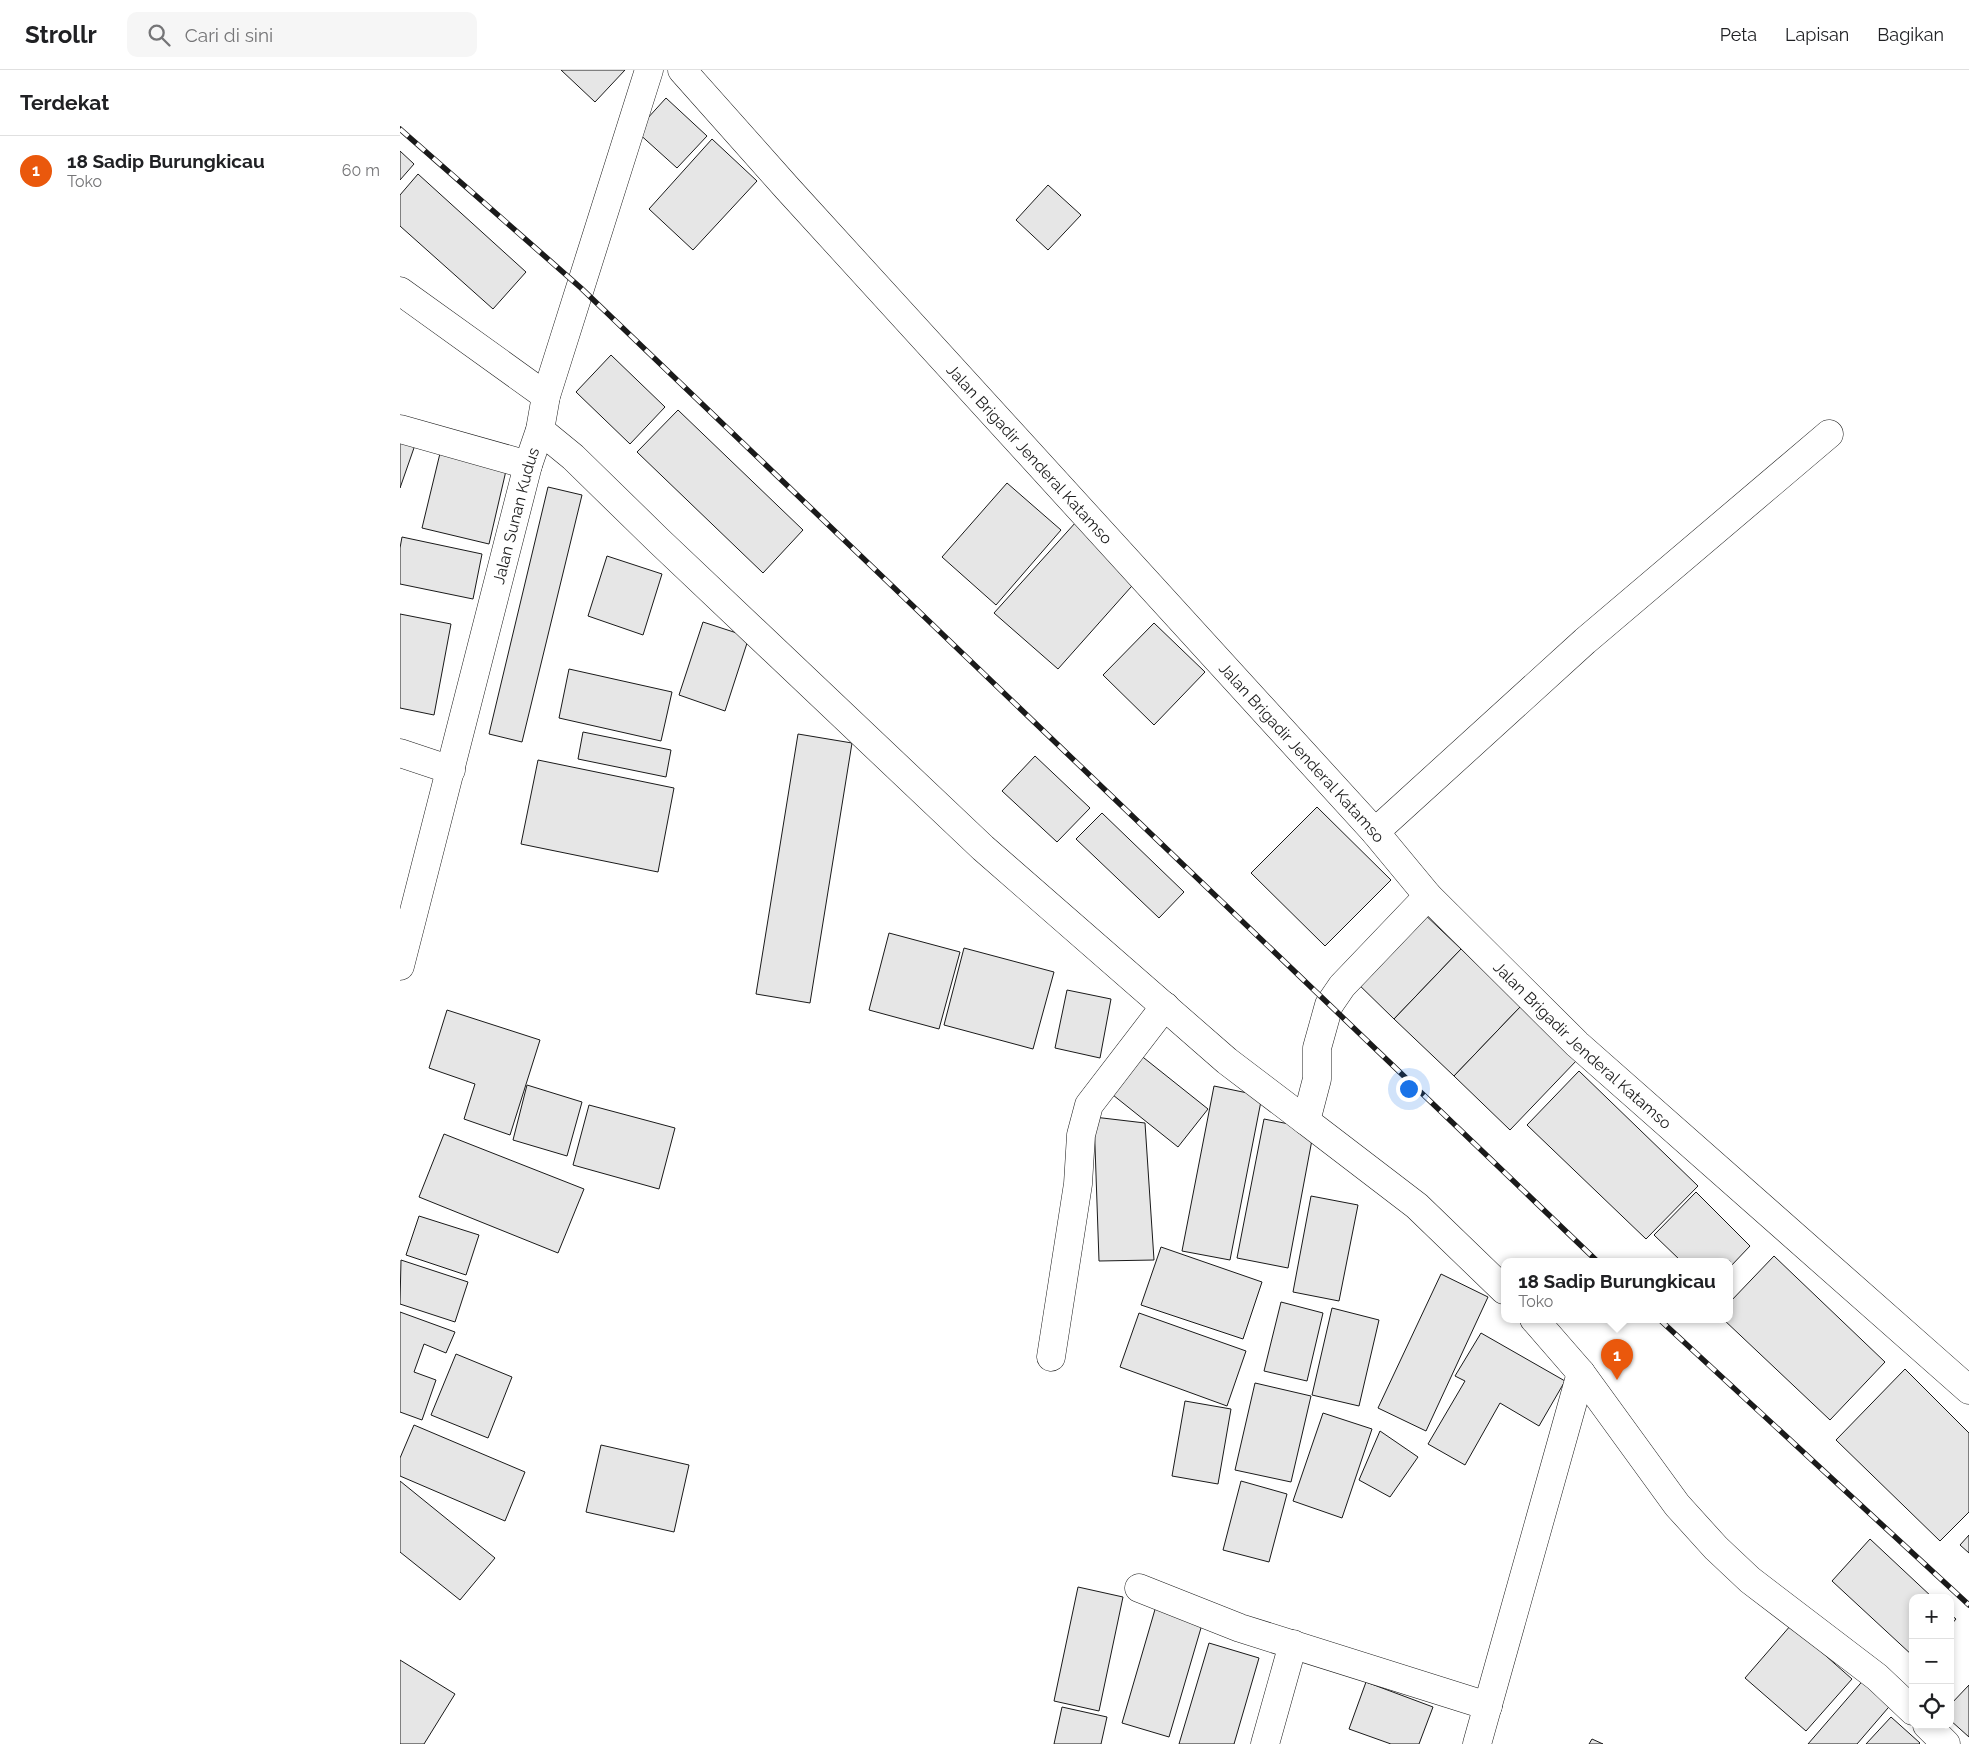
<!DOCTYPE html>
<html lang="id">
<head>
<meta charset="utf-8">
<style>
	:root { --surface:#fff; --page:#f6f6f6; --text:#202124; --muted:#757577; --line:#e0e0e0; --accent:#ea580c }
	body { margin:0; font-family:Raleway,sans-serif; background:var(--page); color:var(--text) }
	.controls { position:absolute; right:15px; bottom:15px; display:grid; overflow:hidden; border-radius:10px; box-shadow:0 2px 8px #0003 }
	.controls button { width:45px; height:45px; display:grid; place-items:center; padding:0; border:0; border-bottom:1px solid var(--line); background:var(--surface); color:var(--text); font:25px sans-serif }
	.you { position:absolute; left:1008px; top:1018px; width:18px; height:18px; margin:-12px; border:4px solid #fff; border-radius:50%; background:#1a73e8; box-shadow:0 0 0 8px #1a73e833 }
	.badge { display:grid; place-items:center; width:32px; height:32px; border-radius:50%; background:var(--accent); color:#fff; font-size:16px; font-weight:700 }
	.pin { position:absolute; translate:-50% -41px; filter:drop-shadow(0 1px 2px #0008) }
	.pin::after { content:''; position:absolute; top:26px; width:18px; height:15px; background:inherit; clip-path:polygon(0 0,100% 0,50% 100%) }
	.popup { position:absolute; left:1101px; top:1188px; width:232px; height:65px; box-sizing:border-box; display:grid; place-content:center; border-radius:10px; background:var(--surface); filter:drop-shadow(0 1px 4px #0005); font-size:16px; white-space:nowrap; color:var(--muted) }
	.popup b { font-size:19px; color:var(--text) }
	.popup::after { content:''; position:absolute; left:50%; top:100%; margin-left:-10px; border:10px solid transparent; border-top-color:var(--surface) }
	.list { margin:0; padding:0; list-style:none }
	h2 { display:flex; justify-content:space-between; align-items:center; height:65px; margin:0; padding:0 20px; font-size:21px }
	h2 small { font-size:16px; font-weight:400; color:var(--muted) }
	.list li { display:grid; grid-template-columns:32px 1fr auto; gap:15px; align-items:center; box-sizing:border-box; height:70px; padding:0 20px; border-top:1px solid var(--line) }
	.list b { display:block; font-size:19px; white-space:nowrap }
	.list p { margin:0; font-size:16px; white-space:nowrap; color:var(--muted) }
	.list em { font-size:16px; font-style:normal; color:var(--muted) }
	.icon { flex:none; width:28px; height:28px; fill:none; stroke:currentColor; stroke-width:2; stroke-linecap:round; stroke-linejoin:round }
	.map { position:relative; flex:none; width:1569px; height:1674px; overflow:hidden }
	header { display:flex; align-items:center; gap:30px; box-sizing:border-box; height:70px; padding:0 25px; background:var(--surface); border-bottom:1px solid var(--line) }
	header strong { font-size:24px }
	nav { display:flex; gap:28px; margin-inline-start:auto; font-size:18px }
	.search { width:350px; height:45px; background:var(--page); display:flex; align-items:center; gap:12px; box-sizing:border-box; padding:0 18px; border-radius:10px; color:var(--muted); font-size:19px }
	main { display:flex }
	aside { flex:1; background:var(--surface) }
	.map>svg:first-child { display:block }
	.building { fill:#e6e6e6; stroke:#1a1a1a }
	.lines { fill:none; stroke-linecap:round; stroke-linejoin:round }
	.minor-casing { stroke:#1a1a1a; stroke-width:29 }
	.highway-casing { stroke:#1a1a1a; stroke-width:29 }
	.minor { stroke:#fff; stroke-width:28 }
	.highway { stroke:#fff; stroke-width:28 }
	.rail-casing { stroke:#1a1a1a; stroke-width:5.5 }
	.rail { stroke:#fff; stroke-width:4; stroke-dasharray:11; stroke-linecap:butt }
	.labels { text-anchor:middle; stroke-width:4; stroke-linejoin:round; paint-order:stroke }
	.street-label { font-size:16px; fill:#1a1a1a; stroke:#fff }
</style>
</head>
<body>
<header>
<strong>Strollr</strong>
<div class="search"><svg class="icon" aria-label="search" viewBox="0 0 24 24"><circle cx="10" cy="10" r="6"/><path d="M15 15l6 6"/></svg>Cari di sini</div>
<nav><a>Peta</a><a>Lapisan</a><a>Bagikan</a></nav>
</header>
<main>
<aside>
<h2>Terdekat<small></small></h2>
<ul class="list">
<li><span class="badge">1</span><div><b>18 Sadip Burungkicau</b><p>Toko</p></div><em>60 m</em></li>
</ul>
</aside>
<div class="map">
<svg width="1569" height="1674" viewBox="0 0 1569 1674">
	<rect width="100%" height="100%" fill="#fff"/>
	<g class="building">
		<path d="M161,0H225L195,32Z"/>
		<path d="M266,28L307,66L277,98L236,61Z"/>
		<path d="M312,69L357,111L293,180L249,139Z"/>
		<path d="M0,81L14,94L0,110Z"/>
		<path d="M18,104L126,202L93,239L0,156V125Z"/>
		<path d="M648,115L681,145L648,180L616,150Z"/>
		<path d="M211,285L265,337L230,374L176,322Z"/>
		<path d="M278,340L403,460L363,503L237,382Z"/>
		<path d="M0,369L15,375L0,418Z"/>
		<path d="M42,375L108,392L89,474L22,458Z"/>
		<path d="M607,413L661,460L596,535L542,487Z"/>
		<path d="M148,417L182,425L122,672L89,664Z"/>
		<path d="M676,452L739,508L658,599L594,543Z"/>
		<path d="M2,467L82,484L73,529L0,514V478Z"/>
		<path d="M207,486L262,504L243,565L188,546Z"/>
		<path d="M0,544L51,554L34,645L0,638Z"/>
		<path d="M303,552L349,567L325,641L279,625Z"/>
		<path d="M754,553L805,602L754,655L703,605Z"/>
		<path d="M169,599L272,622L261,671L159,648Z"/>
		<path d="M183,662L271,680L266,707L178,689Z"/>
		<path d="M398,664L452,673L410,933L356,924Z"/>
		<path d="M635,686L690,738L657,772L602,721Z"/>
		<path d="M138,690L274,718L258,802L121,774Z"/>
		<path d="M917,737L991,810L925,876L851,803Z"/>
		<path d="M702,743L784,822L759,848L676,769Z"/>
		<path d="M1018,838L1061,879L994,949L952,908Z"/>
		<path d="M489,863L560,882L539,959L469,940Z"/>
		<path d="M564,878L654,902L633,979L544,955Z"/>
		<path d="M1061,879L1121,936L1054,1006L994,949Z"/>
		<path d="M667,920L711,929L700,988L655,978Z"/>
		<path d="M1121,936L1177,990L1110,1060L1054,1006Z"/>
		<path d="M47,940L140,970L110,1065L64,1049L75,1014L29,998Z"/>
		<path d="M739,984L808,1039L778,1077L708,1021Z"/>
		<path d="M1179,1001L1298,1116L1246,1169L1127,1055Z"/>
		<path d="M127,1015L182,1032L167,1086L113,1070Z"/>
		<path d="M814,1016L862,1026L830,1190L782,1181Z"/>
		<path d="M189,1035L275,1058L259,1119L173,1095Z"/>
		<path d="M694,1047L745,1053L754,1190L699,1191Z"/>
		<path d="M864,1049L914,1059L888,1198L837,1188Z"/>
		<path d="M44,1064L184,1119L158,1183L19,1127Z"/>
		<path d="M1296,1122L1350,1176L1330,1197V1191H1281L1254,1165Z"/>
		<path d="M911,1126L958,1135L939,1231L893,1222Z"/>
		<path d="M19,1146L79,1165L66,1205L6,1185Z"/>
		<path d="M761,1177L862,1212L843,1269L741,1235Z"/>
		<path d="M1374,1186L1485,1292L1430,1350L1323,1249H1330V1232Z"/>
		<path d="M1,1190L68,1212L55,1252L0,1234Z"/>
		<path d="M1041,1204L1088,1227L1026,1361L978,1338Z"/>
		<path d="M881,1232L923,1243L907,1311L864,1301Z"/>
		<path d="M932,1238L979,1250L959,1336L912,1325Z"/>
		<path d="M0,1242L55,1262L46,1283L24,1274L14,1302L36,1310L22,1350L0,1342Z"/>
		<path d="M739,1243L846,1281L827,1336L720,1297Z"/>
		<path d="M1081,1263L1165,1311L1139,1356L1100,1333L1065,1395L1028,1374L1065,1311L1055,1306Z"/>
		<path d="M56,1284L112,1307L88,1368L31,1345Z"/>
		<path d="M1505,1299L1569,1363V1442L1540,1471L1436,1370Z"/>
		<path d="M855,1313L911,1326L891,1412L835,1400Z"/>
		<path d="M785,1331L831,1339L818,1414L772,1406Z"/>
		<path d="M923,1343L972,1359L942,1448L893,1431Z"/>
		<path d="M14,1355L125,1402L105,1451L0,1406V1388Z"/>
		<path d="M980,1361L1018,1387L990,1427L959,1410Z"/>
		<path d="M201,1375L289,1395L274,1462L186,1442Z"/>
		<path d="M0,1411L95,1488L60,1530L0,1482Z"/>
		<path d="M841,1411L887,1424L869,1492L823,1480Z"/>
		<path d="M1569,1465V1483L1560,1475Z"/>
		<path d="M1470,1469L1533,1528H1513V1586L1432,1511Z"/>
		<path d="M678,1517L723,1527L699,1641L654,1631Z"/>
		<path d="M756,1536L803,1551L769,1667L722,1653Z"/>
		<path d="M1550,1544L1556,1549L1550,1556Z"/>
		<path d="M1391,1555L1452,1609L1406,1661L1345,1608Z"/>
		<path d="M809,1573L859,1588L834,1674H779Z"/>
		<path d="M0,1590L55,1624L24,1674H0Z"/>
		<path d="M1466,1607L1494,1631L1457,1674H1408Z"/>
		<path d="M966,1612L1033,1637L1019,1674H991L949,1659Z"/>
		<path d="M1569,1615V1667L1550,1650V1635Z"/>
		<path d="M662,1637L707,1647L701,1674H654Z"/>
		<path d="M1491,1647L1520,1673L1519,1674H1466Z"/>
		<path d="M1192,1669L1203,1674H1189Z"/>
	</g>
	<g class="lines">
		<defs>
			<g id="minor">
				<path d="M0,221L146,326"/>
				<path d="M0,359L128,395"/>
				<path d="M140,360L173,387L258,470L583,778L827,991L906,1051"/>
				<path d="M0,683L51,700"/>
				<path d="M975,762L1185,571L1429,364"/>
				<path d="M1028,826L942,916L929,935L917,978V1009L906,1051L1017,1136L1104,1220"/>
				<path id="s1" d="M0,896L128,395L140,360L146,326L249,0"/>
				<path d="M1134,1249L1181,1303L1277,1435L1316,1478L1350,1510L1477,1607L1513,1641"/>
				<path d="M651,1287L678,1114L681,1065L689,1035L765,936"/>
				<path d="M739,1518L840,1558L1088,1636"/>
				<path d="M1527,1655L1546,1674"/>
				<path d="M865,1674L893,1574"/>
				<path d="M1077,1674L1181,1303"/>
			</g>
			<g id="highway">
				<path id="s2" d="M282,0L387,118L975,762L1028,826L1177,974L1569,1320"/>
			</g>
		</defs>
		<use href="#minor" class="minor-casing"/>
		<use href="#highway" class="highway-casing"/>
		<use href="#minor" class="minor"/>
		<use href="#highway" class="highway"/>
		<defs>
			<g id="rail">
				<path d="M0,59L181,218L1197,1191"/>
				<path d="M1259,1249L1569,1535"/>
			</g>
		</defs>
		<use href="#rail" class="rail-casing"/>
		<use href="#rail" class="rail"/>
	</g>
	<g class="labels">
		<g class="street-label">
			<text dy="6" stroke="none"><textPath href="#s2" startOffset="518">Jalan Brigadir Jenderal Katamso</textPath></text>
			<text dy="6" stroke="none"><textPath href="#s1" startOffset="465">Jalan Sunan Kudus</textPath></text>
			<text dy="6" stroke="none"><textPath href="#s2" startOffset="922">Jalan Brigadir Jenderal Katamso</textPath></text>
			<text dy="6" stroke="none"><textPath href="#s2" startOffset="1328">Jalan Brigadir Jenderal Katamso</textPath></text>
		</g>
	</g>
</svg>
<div class="controls">
<button>+</button>
<button>−</button>
<button><svg class="icon" aria-label="locate" viewBox="0 0 24 24"><circle cx="12" cy="12" r="6"/><path d="M12 2v4M12 18v4M2 12h4M18 12h4"/></svg></button>
</div>
<div class="you"></div>
<div class="pin badge" style="left:1217px;top:1310px">1</div>
<div class="popup"><b>18 Sadip Burungkicau</b>Toko</div>
</div>
</main>
</body>
</html>
